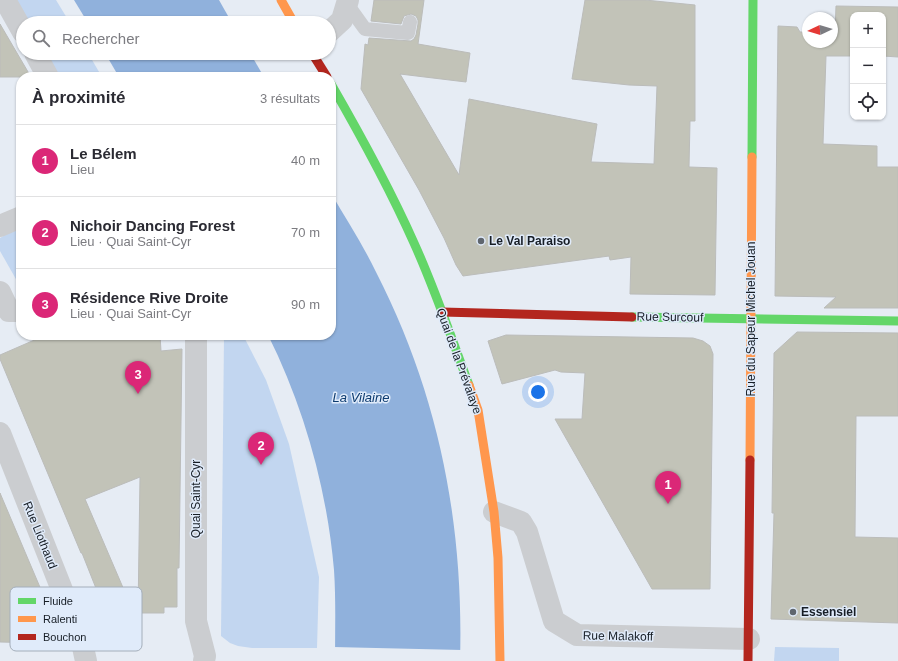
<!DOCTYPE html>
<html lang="fr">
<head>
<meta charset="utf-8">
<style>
	:root { --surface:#fff; --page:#f2f2f3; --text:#2b2b33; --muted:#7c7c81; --line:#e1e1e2; --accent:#db2777 }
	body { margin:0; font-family:Helvetica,sans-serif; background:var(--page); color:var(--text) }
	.controls { position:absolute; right:12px; top:12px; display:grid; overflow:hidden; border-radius:8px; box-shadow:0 1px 3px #0004 }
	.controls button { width:36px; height:36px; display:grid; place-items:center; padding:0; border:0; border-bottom:1px solid var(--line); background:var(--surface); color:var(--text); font:20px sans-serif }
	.compass { position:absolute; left:802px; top:12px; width:36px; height:36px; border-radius:50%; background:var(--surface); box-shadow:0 1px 3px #0004; rotate:266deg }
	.you { position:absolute; left:538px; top:392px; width:14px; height:14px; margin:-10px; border:3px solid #fff; border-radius:50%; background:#1a73e8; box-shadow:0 0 0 6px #1a73e833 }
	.badge { display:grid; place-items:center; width:26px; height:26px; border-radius:50%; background:var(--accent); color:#fff; font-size:13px; font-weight:700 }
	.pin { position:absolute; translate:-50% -33px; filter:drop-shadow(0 1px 2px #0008) }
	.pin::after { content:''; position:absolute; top:21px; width:14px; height:12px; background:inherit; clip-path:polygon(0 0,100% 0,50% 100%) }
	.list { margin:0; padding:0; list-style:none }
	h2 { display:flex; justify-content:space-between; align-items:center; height:52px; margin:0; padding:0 16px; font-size:17px }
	h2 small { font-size:13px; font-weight:400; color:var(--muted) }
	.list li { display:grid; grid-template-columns:26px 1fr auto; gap:12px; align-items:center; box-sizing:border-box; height:72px; padding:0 16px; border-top:1px solid var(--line) }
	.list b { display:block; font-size:15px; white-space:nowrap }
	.list p { margin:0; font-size:13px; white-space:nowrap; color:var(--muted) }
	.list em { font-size:13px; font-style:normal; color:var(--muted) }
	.icon { flex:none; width:22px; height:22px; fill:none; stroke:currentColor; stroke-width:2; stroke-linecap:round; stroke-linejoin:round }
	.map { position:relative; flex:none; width:898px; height:661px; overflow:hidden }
	.search { position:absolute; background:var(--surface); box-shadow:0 1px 3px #0004; left:16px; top:16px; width:320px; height:44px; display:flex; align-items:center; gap:10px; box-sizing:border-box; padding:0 14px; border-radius:22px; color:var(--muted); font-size:15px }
	.panel { position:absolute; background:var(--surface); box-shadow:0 1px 3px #0004; left:16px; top:72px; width:320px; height:268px; border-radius:16px }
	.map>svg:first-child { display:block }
	.green { fill:#c2d6f0 }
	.water { fill:#90b1dc }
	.pier { fill:#e6ecf4 }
	.building { fill:#c2c3b8; stroke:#bbbcba }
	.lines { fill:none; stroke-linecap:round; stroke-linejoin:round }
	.lane { stroke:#cbcdd0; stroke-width:14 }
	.street { stroke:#cbcdd0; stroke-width:22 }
	.fast { stroke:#63d668; stroke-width:9 }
	.slow { stroke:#ff974d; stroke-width:9 }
	.jam { stroke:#b3261e; stroke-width:9 }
	.poi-dot { fill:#5f666e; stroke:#e0ebfa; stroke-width:1.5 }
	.labels { text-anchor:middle; stroke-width:3; stroke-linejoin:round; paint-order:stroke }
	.poi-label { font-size:12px; font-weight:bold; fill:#171e26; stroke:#e0ebfa; text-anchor:start }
	.street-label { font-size:12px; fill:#171e26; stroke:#e0ebfa }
	.water-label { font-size:13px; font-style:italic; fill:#0d3b6f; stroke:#e0ebfa }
	.key { fill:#e0ebfa; stroke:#a4aeba; stroke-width:1 }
	.key-label { font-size:11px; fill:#171e26 }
</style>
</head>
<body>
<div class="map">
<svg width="898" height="661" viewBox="0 0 898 661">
	<rect width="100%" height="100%" fill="#e6ecf4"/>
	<g class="green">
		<path d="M0,0H56L70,23H23Z"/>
		<path d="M29,53H88L102,77H43Z"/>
		<path d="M21,226V288L0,251V238Z"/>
		<path d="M224,335H243L266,380L289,444L319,577L317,648H252L238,646L230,643L221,636Z"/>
		<path d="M775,647L839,648V661H774Z"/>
	</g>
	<g class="water">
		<path d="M74,0H219L232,23H88Z"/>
		<path d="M105,53H250L264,77H119Z"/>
		<path d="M331,193C346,219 363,245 376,272C439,395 464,524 460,661H335C335,631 336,600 334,570C327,489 304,407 268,335H331Z"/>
	</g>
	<path class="pier" d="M333,647L462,650V661H333Z"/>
	<g class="building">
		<path d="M374,0H424L418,44L470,53L466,82L400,74L459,175L469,99L597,124L591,162L654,164L657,86L629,85L572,79L585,0H645L695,5V121H690L689,167L717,168L715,295L630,294L631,257L610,260L609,256L463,276L456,265L444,238L419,190L361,89L365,44L368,45L369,38L411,41L414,39L416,35L418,24V20L416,16L411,14L404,16L401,24L371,21Z"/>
		<path d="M836,6L898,7V57L883,56V15H853V56H826L823,144L877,146V167H898V308H824L836,297L775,296L778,26L797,27L800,32H808V42H832V32H835Z"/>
		<path d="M0,24L31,77H0Z"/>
		<path d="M797,332L898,333V416H856L855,537L898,538V623L771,619L774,513H772L774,353Z"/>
		<path d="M46,335H160L161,351L182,349L179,568H177V607H164V613H138L140,477L85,499L133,611H105L82,553H81L0,359V355Z"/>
		<path d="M506,335L693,338L703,341L710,346L713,354L710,589H652L555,419H582L585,373L561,372L555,370L502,384L488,341Z"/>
		<path d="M0,493L56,625L43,643L0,642Z"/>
	</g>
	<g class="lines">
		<path class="lane" d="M347,4L365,29L408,33L410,22"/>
		<g class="street">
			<path d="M5,0L23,32"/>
			<path d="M329,32L342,20L348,0"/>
			<path d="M35,53L48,77"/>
			<path d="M0,226L21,217"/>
			<path d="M0,292L9,311H21"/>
			<path d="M196,335V621L205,656L204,661"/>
			<path d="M0,433L81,638L86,661"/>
			<path d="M494,512L521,522L527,532L554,621L577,635L749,639"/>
		</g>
		<g class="fast">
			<path d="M331,84C361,136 390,189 414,243C435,289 451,337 469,385"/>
			<path d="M752,157L753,0"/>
			<path d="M632,317L898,321"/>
		</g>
		<g class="slow">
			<path d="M281,0L294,23"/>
			<path d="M469,385L478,410L494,512L498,558L500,661"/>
			<path d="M750,460L752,157"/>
		</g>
		<g class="jam">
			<path d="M312,53L327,77"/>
			<path d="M442,312L632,317"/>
			<path d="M748,661L750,460"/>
		</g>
	</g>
	<g class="poi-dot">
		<circle cx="481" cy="241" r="4"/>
		<circle cx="793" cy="612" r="4"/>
	</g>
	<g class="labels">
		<g class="poi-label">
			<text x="489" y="245">Le Val Paraiso</text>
			<text x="801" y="616">Essensiel</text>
		</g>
		<g class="street-label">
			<text transform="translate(670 317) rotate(1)" y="4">Rue Surcouf</text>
			<text transform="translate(751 319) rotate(-90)" y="4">Rue du Sapeur Michel Jouan</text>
			<text transform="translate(459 361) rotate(70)" y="4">Quai de la Prévalaye</text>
			<text transform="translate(196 499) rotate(-90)" y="4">Quai Saint-Cyr</text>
			<text transform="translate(40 535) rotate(68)" y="4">Rue Liothaud</text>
			<text transform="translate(618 636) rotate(1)" y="4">Rue Malakoff</text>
		</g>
		<g class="water-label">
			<text x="361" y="402">La Vilaine</text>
		</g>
	</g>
	<rect x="10" y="587" width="132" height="64" rx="6" class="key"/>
	<rect x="18" y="598" width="18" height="6" fill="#63d668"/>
	<rect x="18" y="616" width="18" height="6" fill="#ff974d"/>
	<rect x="18" y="634" width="18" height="6" fill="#b3261e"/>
	<g class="key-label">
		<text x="43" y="605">Fluide</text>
		<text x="43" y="623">Ralenti</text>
		<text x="43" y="641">Bouchon</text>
	</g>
</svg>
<div class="controls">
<button>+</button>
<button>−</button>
<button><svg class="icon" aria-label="locate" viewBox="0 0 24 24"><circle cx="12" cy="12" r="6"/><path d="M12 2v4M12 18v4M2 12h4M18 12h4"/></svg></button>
</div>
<svg class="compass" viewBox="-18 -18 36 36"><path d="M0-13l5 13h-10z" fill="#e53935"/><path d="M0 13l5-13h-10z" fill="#7c7c81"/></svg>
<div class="you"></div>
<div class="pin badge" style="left:668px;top:504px">1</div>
<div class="pin badge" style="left:261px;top:465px">2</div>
<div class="pin badge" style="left:138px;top:394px">3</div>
<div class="search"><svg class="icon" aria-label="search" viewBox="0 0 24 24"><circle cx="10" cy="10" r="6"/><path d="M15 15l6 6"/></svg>Rechercher</div>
<section class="panel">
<h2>À proximité<small>3 résultats</small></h2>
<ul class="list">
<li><span class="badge">1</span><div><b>Le Bélem</b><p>Lieu</p></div><em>40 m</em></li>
<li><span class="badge">2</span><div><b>Nichoir Dancing Forest</b><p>Lieu · Quai Saint-Cyr</p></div><em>70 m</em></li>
<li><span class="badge">3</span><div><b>Résidence Rive Droite</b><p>Lieu · Quai Saint-Cyr</p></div><em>90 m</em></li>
</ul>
</section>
</div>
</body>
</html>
